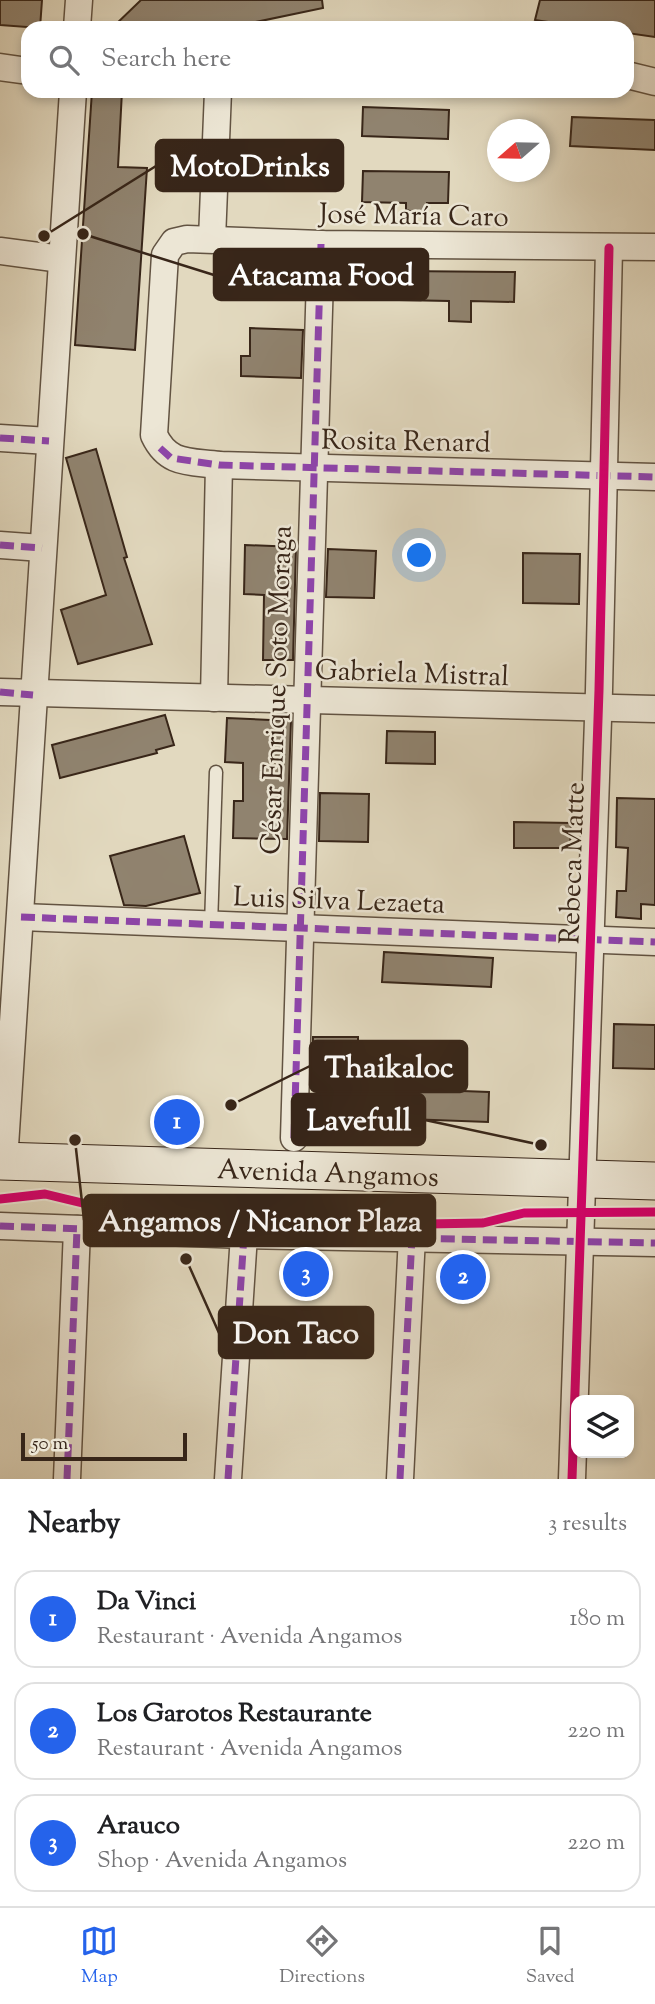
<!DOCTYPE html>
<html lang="en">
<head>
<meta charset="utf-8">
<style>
	:root { --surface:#fff; --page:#f6f6f6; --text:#202124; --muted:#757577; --line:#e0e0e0; --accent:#2563eb }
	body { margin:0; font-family:"Sorts Mill Goudy",serif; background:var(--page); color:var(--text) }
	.controls { position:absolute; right:21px; bottom:21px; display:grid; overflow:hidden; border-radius:14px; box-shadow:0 4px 10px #0003 }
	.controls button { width:63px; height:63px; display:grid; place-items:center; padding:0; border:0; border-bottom:2px solid var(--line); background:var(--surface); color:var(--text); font:35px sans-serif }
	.compass { position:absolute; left:487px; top:119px; width:63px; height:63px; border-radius:50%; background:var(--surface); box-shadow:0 4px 10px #0003; rotate:250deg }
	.scale { position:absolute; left:21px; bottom:18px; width:166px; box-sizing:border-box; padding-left:7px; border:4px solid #382619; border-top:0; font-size:19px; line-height:24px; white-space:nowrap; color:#382619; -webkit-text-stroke:5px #ece6d5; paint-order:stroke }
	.you { position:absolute; left:420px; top:556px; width:24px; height:24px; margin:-18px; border:5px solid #fff; border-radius:50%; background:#1a73e8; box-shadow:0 0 0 10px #1a73e833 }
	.badge { display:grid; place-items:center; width:46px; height:46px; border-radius:50%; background:var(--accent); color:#fff; font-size:23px; font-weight:700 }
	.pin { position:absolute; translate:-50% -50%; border:4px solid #fff; box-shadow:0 2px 7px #0006 }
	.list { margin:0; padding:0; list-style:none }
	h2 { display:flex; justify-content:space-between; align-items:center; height:91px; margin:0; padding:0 28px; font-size:30px }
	h2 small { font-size:23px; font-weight:400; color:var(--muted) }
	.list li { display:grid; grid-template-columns:46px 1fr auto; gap:21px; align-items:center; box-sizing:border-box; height:98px; margin:0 14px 14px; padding:0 14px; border:2px solid var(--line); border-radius:21px }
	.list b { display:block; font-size:26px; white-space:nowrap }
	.list p { margin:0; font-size:23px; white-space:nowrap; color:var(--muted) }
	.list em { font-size:23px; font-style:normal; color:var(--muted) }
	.icon { flex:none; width:38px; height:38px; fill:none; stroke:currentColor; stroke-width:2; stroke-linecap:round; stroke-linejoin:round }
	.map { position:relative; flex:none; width:655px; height:1479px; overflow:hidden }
	.search { position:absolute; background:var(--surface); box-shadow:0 4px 10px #0003; left:21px; right:21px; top:21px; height:77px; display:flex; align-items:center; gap:18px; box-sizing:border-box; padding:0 24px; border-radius:21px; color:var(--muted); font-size:26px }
	.sheet { height:427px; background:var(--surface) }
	nav { display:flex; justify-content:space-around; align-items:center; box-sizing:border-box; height:98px; border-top:2px solid var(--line); background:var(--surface); font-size:19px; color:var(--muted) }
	nav a { display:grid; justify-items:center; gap:4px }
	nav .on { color:var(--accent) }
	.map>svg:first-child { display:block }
	.building { fill:#90836f; stroke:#382619; stroke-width:2 }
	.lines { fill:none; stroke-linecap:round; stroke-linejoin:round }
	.lane-casing { stroke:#625342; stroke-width:15 }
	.street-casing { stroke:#625342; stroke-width:29 }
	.secondary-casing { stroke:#382619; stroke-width:39 }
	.lane { stroke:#ece6d5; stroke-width:12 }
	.street { stroke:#ece6d5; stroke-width:26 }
	.secondary { stroke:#ece6d5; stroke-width:37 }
	.quiet { stroke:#8e44ad; stroke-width:7; stroke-dasharray:14 7; stroke-linecap:butt }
	.cycleway-casing { stroke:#ece6d5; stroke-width:13 }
	.cycleway { stroke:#d6006c; stroke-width:9 }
	.labels { text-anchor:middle; stroke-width:5; stroke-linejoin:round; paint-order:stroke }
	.street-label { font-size:28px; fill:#382619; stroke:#ece6d5 }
	.leader { fill:none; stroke:#382619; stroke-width:2.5 }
	.callout-dot { fill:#382619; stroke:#ece6d5; stroke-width:2.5 }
	.callout { fill:#382619; stroke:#382619; stroke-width:2.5 }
	.callout-label { font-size:30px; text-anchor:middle; font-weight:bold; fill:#fff }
</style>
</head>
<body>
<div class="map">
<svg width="655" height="1479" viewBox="0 0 655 1479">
	<rect width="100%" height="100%" fill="#e2d9bf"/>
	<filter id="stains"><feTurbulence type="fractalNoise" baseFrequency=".00286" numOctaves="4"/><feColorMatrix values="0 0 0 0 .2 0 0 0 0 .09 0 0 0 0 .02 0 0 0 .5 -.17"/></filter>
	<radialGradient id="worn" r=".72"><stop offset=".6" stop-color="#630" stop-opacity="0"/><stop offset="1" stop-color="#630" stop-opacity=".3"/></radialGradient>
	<g class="building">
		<path d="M0,0H42L40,28L0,25Z"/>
		<path d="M141,0H322L323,8L227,28H112Z"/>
		<path d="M540,0H655V37L627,33V28H588L535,20Z"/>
		<path d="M92,91H122L118,167L147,168L135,350L75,345Z"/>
		<path d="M363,107L449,110L448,139L362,136Z"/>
		<path d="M572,117L655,120V150L570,146Z"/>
		<path d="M363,171L449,172L448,203H427V210L417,213L406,210V203L362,202Z"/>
		<path d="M400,271L515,272L514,302L471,301V322L449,321V301L400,300Z"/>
		<path d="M250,328L303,330L301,378L241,376V356H250Z"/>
		<path d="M96,449L127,557L124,558L152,644L78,664L61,610L106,595L66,458Z"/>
		<path d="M245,545L296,547L293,660H263L264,595L244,594Z"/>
		<path d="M328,549L376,551L374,598L326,597Z"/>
		<path d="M523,553L580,554L579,604L523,603Z"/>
		<path d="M165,715L174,745L156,750L157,753L60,778L52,745Z"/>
		<path d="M227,718L291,721L287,839L233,838L234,801H243V763L225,762Z"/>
		<path d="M387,731L435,732V764L386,763Z"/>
		<path d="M320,793L369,794L368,842L319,841Z"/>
		<path d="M617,798L655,799V905L641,904V919L616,917L617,891H626L628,848L616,847Z"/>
		<path d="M514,822L571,823L570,848H514Z"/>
		<path d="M184,836L200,893L146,906L124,905L110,856Z"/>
		<path d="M384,952L493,958L491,987L382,982Z"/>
		<path d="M614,1024L655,1025V1069L613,1068Z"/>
		<path d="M313,1037H358V1060L342,1059V1067H312Z"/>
		<path d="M381,1088L489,1092L488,1122L380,1118Z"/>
	</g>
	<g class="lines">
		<defs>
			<path id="lane" d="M211,926L216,772"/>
			<g id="street">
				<path d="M77,28L79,0"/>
				<path d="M0,67L28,71"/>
				<path d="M627,75L655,82"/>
				<path d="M212,239L218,91"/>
				<path d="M655,247L321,244L187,239L174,242L165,255L154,435C168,465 189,461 219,465L655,477"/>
				<path d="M0,251L61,259"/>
				<path d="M0,438L49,441"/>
				<path d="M0,545L42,548"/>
				<path d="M0,692L655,709"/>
				<path d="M214,698L219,465"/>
				<path d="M21,917L655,942"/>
				<path d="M294,1138L321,244"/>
				<path d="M4,1162L73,91"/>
				<path d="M0,1226L244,1235L655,1243"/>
				<path d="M67,1479L77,1229"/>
				<path d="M228,1479L244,1235"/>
				<path d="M400,1479L412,1236"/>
				<path d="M572,1479L599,690L609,248"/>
			</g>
			<path id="secondary" d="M0,1161L655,1181"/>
		</defs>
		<use href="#lane" class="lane-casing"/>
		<use href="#street" class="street-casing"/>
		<use href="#secondary" class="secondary-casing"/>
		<use href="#lane" class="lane"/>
		<use href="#street" class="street"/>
		<use href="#secondary" class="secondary"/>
		<g class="quiet">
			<path d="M0,438L49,441"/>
			<path d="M160,448L171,458L219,465L655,477"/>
			<path d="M0,545L42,548"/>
			<path d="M0,692L33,695"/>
			<path d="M21,917L655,942"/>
			<path d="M294,1138L321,244"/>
			<path d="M0,1226L244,1235L655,1243"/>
			<path d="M67,1479L77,1229"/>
			<path d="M228,1479L244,1235"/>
			<path d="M400,1479L412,1236"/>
		</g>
		<defs>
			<g id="cycleway">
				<path d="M0,1199L45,1194L128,1214L176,1218L274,1202L334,1219L427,1224L483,1223L524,1213L655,1212"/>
				<path d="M572,1479L599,690L609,248"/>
			</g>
		</defs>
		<use href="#cycleway" class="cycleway-casing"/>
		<use href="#cycleway" class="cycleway"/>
	</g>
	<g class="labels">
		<g class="street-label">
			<text transform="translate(414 214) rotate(1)" y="10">José María Caro</text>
			<text transform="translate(406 440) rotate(1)" y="10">Rosita Renard</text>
			<text transform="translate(412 672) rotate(2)" y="10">Gabriela Mistral</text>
			<text transform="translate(275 690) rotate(-88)" y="10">César Enrique Soto Moraga</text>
			<text transform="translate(571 863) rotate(-88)" y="10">Rebeca Matte</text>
			<text transform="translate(339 899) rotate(2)" y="10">Luis Silva Lezaeta</text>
			<text transform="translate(328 1172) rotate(2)" y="10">Avenida Angamos</text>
		</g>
	</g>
	<path class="leader" d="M44 236L156 166M83 234L214 275M231 1105L310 1066M541 1145L425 1120M75 1140L84 1220M186 1259L219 1333"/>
	<g class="callout-dot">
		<circle cx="44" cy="236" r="7"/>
		<circle cx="83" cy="234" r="7"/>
		<circle cx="231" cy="1105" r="7"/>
		<circle cx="541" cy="1145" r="7"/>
		<circle cx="75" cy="1140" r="7"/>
		<circle cx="186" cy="1259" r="7"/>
	</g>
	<g class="callout">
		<rect x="156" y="140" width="187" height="51" rx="7"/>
		<rect x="214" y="249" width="214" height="51" rx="7"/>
		<rect x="310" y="1041" width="157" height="51" rx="7"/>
		<rect x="292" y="1094" width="133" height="51" rx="7"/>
		<rect x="84" y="1195" width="351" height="51" rx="7"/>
		<rect x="219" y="1307" width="154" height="51" rx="7"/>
	</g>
	<g class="callout-label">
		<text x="250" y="176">MotoDrinks</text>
		<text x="321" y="285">Atacama Food</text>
		<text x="389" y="1077">Thaikaloc</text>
		<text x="359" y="1130">Lavefull</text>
		<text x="260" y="1231">Angamos / Nicanor Plaza</text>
		<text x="296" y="1343">Don Taco</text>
	</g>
	<rect width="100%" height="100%" filter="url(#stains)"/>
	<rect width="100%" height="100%" fill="url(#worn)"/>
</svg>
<div class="controls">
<button><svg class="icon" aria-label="layers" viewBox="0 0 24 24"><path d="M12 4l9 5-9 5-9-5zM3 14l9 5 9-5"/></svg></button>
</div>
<svg class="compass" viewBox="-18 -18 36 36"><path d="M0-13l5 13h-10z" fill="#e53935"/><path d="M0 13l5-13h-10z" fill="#757577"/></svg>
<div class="scale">50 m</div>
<div class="you"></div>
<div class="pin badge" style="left:177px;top:1122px">1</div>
<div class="pin badge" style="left:463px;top:1277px">2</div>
<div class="pin badge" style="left:306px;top:1274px">3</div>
<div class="search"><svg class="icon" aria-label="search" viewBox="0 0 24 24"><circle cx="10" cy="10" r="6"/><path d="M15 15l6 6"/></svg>Search here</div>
</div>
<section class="sheet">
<h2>Nearby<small>3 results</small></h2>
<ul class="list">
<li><span class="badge">1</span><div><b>Da Vinci</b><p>Restaurant · Avenida Angamos</p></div><em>180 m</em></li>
<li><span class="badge">2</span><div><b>Los Garotos Restaurante</b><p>Restaurant · Avenida Angamos</p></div><em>220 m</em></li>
<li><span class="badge">3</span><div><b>Arauco</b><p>Shop · Avenida Angamos</p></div><em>220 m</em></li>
</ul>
</section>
<nav>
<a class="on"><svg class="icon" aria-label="map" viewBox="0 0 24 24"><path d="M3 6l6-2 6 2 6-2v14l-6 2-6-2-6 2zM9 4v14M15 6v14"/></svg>Map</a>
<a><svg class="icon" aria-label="directions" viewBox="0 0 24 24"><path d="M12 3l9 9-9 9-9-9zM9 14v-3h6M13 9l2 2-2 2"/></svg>Directions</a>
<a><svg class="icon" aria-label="saved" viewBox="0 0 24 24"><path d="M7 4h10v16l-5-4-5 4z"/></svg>Saved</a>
</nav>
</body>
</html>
